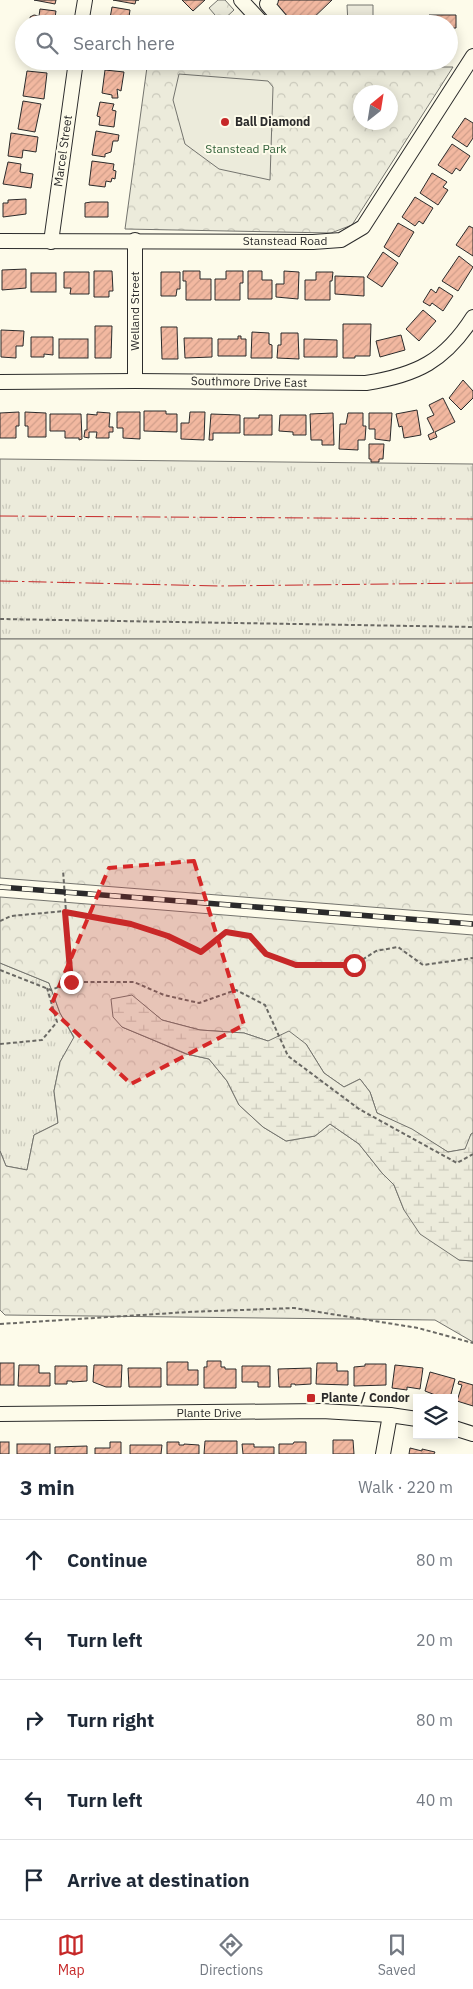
<!DOCTYPE html>
<html lang="en">
<head>
<meta charset="utf-8">
<style>
	:root { --surface:#fff; --page:#f2f2f3; --text:#1f2937; --muted:#747a83; --line:#e0e1e3; --accent:#c62828 }
	body { margin:0; font-family:"IBM Plex Sans",sans-serif; background:var(--page); color:var(--text) }
	.controls { position:absolute; right:15px; bottom:15px; display:grid; overflow:hidden; border-radius:0px; box-shadow:0 2px 12px #0003 }
	.controls button { width:45px; height:45px; display:grid; place-items:center; padding:0; border:0; border-bottom:1px solid var(--line); background:var(--surface); color:var(--text); font:25px sans-serif }
	.compass { position:absolute; left:353px; top:85px; width:45px; height:45px; border-radius:50%; background:var(--surface); box-shadow:0 2px 12px #0003; rotate:30deg }
	.stop { position:absolute; width:15px; height:15px; margin:-11px; border:4px solid #c62828; border-radius:50%; background:#fff }
	.stop.end { background:#c62828; border-color:#fff; box-shadow:0 1px 5px #0008 }
	.list { margin:0; padding:0; list-style:none }
	h2 { display:flex; justify-content:space-between; align-items:center; height:65px; margin:0; padding:0 20px; font-size:21px }
	h2 small { font-size:16px; font-weight:400; color:var(--muted) }
	.list li { display:grid; grid-template-columns:32px 1fr auto; gap:15px; align-items:center; box-sizing:border-box; height:80px; padding:0 20px; border-top:1px solid var(--line) }
	.list b { display:block; font-size:19px; white-space:nowrap }
	.list em { font-size:16px; font-style:normal; color:var(--muted) }
	.icon { flex:none; width:28px; height:28px; fill:none; stroke:currentColor; stroke-width:2; stroke-linecap:round; stroke-linejoin:round }
	.map { position:relative; flex:none; width:473px; height:1454px; overflow:hidden }
	.search { position:absolute; background:var(--surface); box-shadow:0 2px 12px #0003; left:15px; right:15px; top:15px; height:55px; display:flex; align-items:center; gap:12px; box-sizing:border-box; padding:0 18px; border-radius:28px; color:var(--muted); font-size:19px }
	.sheet { height:465px; background:var(--surface) }
	nav { display:flex; justify-content:space-around; align-items:center; box-sizing:border-box; height:70px; border-top:1px solid var(--line); background:var(--surface); font-size:14px; color:var(--muted) }
	nav a { display:grid; justify-items:center; gap:2px }
	nav .on { color:var(--accent) }
	.map>svg:first-child { display:block }
	.grass { fill:url(#grass-tufts); stroke:#74746e }
	.forest { fill:url(#forest-crowns); stroke:#74746e; fill-rule:evenodd }
	.wetland { fill:url(#wetland-marsh); stroke:#74746e }
	.pitch { fill:#ecebdb; stroke:#74746e }
	.parking { fill:#eceadb; stroke:#74746e }
	.building { fill:url(#building-hatch); stroke:#2b2b2b }
	.lines { fill:none; stroke-linecap:round; stroke-linejoin:round }
	.minor-casing { stroke:#2b2b2b; stroke-width:16 }
	.path { stroke:#6a6964; stroke-width:2; stroke-dasharray:4 2.5; stroke-linecap:butt }
	.minor { stroke:#fdfbea; stroke-width:14 }
	.rail-casing { stroke:#2b2b2b; stroke-width:5.5 }
	.rail { stroke:#fdfbea; stroke-width:4; stroke-dasharray:11; stroke-linecap:butt }
	.power { stroke:#c62828; stroke-width:1; stroke-dasharray:18 4 2.5 4; stroke-linecap:butt }
	.route { stroke:#c62828; stroke-width:6 }
	.marked { fill:#d62828; fill-opacity:0.2; stroke:#d62828; stroke-width:4; stroke-dasharray:10 6; stroke-linejoin:round }
	.poi-dot { fill:#c62828; stroke:#fdfbea; stroke-width:2 }
	.labels { text-anchor:middle; stroke-width:4; stroke-linejoin:round; paint-order:stroke }
	.poi-label { font-size:12px; font-weight:bold; fill:#2b2b2b; stroke:#fdfbea; text-anchor:start }
	.park-label { font-size:12px; fill:#34623c; stroke:#fdfbea }
	.street-label { font-size:12px; fill:#2b2b2b; stroke:#fdfbea }
</style>
</head>
<body>
<div class="map">
<svg width="473" height="1454" viewBox="0 0 473 1454">
	<defs>
		<pattern id="grass-tufts" width="24" height="20" patternUnits="userSpaceOnUse" patternTransform="scale(1.25)"><rect width="24" height="20" fill="#ecebdb"/><path d="M3 7l-1-3M5 7V3M7 7l1-3M15 17l-1-3M17 17v-4M19 17l1-3" fill="none" stroke="#cbcabc"/></pattern>
		<pattern id="forest-crowns" width="20" height="18" patternUnits="userSpaceOnUse" patternTransform="scale(1.25)"><rect width="20" height="18" fill="#ecebdb"/><path d="M2 6a3 3 0 1 1 6 0M12 15a3 3 0 1 1 6 0" fill="none" stroke="#cbcabc"/></pattern>
		<pattern id="wetland-marsh" width="20" height="14" patternUnits="userSpaceOnUse" patternTransform="scale(1.25)"><rect width="20" height="14" fill="#ecebdb"/><path d="M1 5h8M5 5V1M11 12h8M15 12V8" fill="none" stroke="#cbcabc"/></pattern>
		<pattern id="building-hatch" width="6" height="6" patternUnits="userSpaceOnUse" patternTransform="scale(1.25)"><rect width="6" height="6" fill="#f2b8a0"/><path d="M-1 1l2-2M0 6l6-6M5 7l2-2" fill="none" stroke="#d09e8a"/></pattern>
	</defs>
	<rect width="100%" height="100%" fill="#fdfbea"/>
	<g class="grass">
		<path d="M0,459L473,464V639H0Z"/>
		<path d="M0,963L49,983L60,1013L74,1038L60,1062L54,1091L58,1123L34,1135L27,1170L6,1166L0,1151Z"/>
	</g>
	<g class="forest">
		<path d="M218,0H225L234,10L221,22L209,8Z"/>
		<path d="M147,67H453L352,225L331,233L125,229ZM360,92H390V122H360Z"/>
		<path d="M0,639H473V915L0,878Z"/>
		<path d="M0,897L473,935V1133L471,1134L466,1149L448,1152L412,1130L377,1113L370,1092L360,1079L344,1087L324,1073L306,1044L268,1041L244,1033L200,1030L162,1020L132,996L122,1027L186,1054L209,1059L227,1081L239,1105L263,1127L286,1141L315,1136L330,1124L359,1144L382,1173L394,1185L404,1210L459,1260L473,1261V1342L435,1320L5,1315L0,1310V1151L6,1166L27,1170L34,1135L58,1123L54,1091L60,1062L74,1037L60,1013L49,983L0,963Z"/>
	</g>
	<path class="wetland" d="M132,995L162,1020L200,1030L244,1033L268,1041L289,1031L306,1044L324,1073L344,1087L360,1079L370,1092L377,1113L412,1129L448,1152L465,1149L471,1134L473,1133V1261L459,1260L420,1234L404,1210L394,1185L382,1173L359,1144L330,1124L315,1136L286,1141L263,1127L239,1105L227,1081L209,1059L187,1054L122,1027L113,1017L111,999Z"/>
	<path class="pitch" d="M179,74L268,81L273,87L270,180L219,169L185,144L173,100Z"/>
	<g class="parking">
		<path d="M347,5H373V24H348Z"/>
		<path d="M296,61H373V67H305Z"/>
	</g>
	<g class="building">
		<path d="M34,0H56L55,4Z"/>
		<path d="M113,0H139H136L135,4Z"/>
		<path d="M182,0H205L193,11Z"/>
		<path d="M271,0H332L307,24H284Z"/>
		<path d="M112,7L130,10L128,24H109Z"/>
		<path d="M40,9L56,11L54,24H31L30,17L34,15L39,16Z"/>
		<path d="M429,15H456V28H453V40H449V24H429Z"/>
		<path d="M31,61H49V65Z"/>
		<path d="M109,61H128V67L109,64Z"/>
		<path d="M416,61H436V66L416,65Z"/>
		<path d="M105,70L124,72L121,91L117,89L118,98H112V95L102,93Z"/>
		<path d="M27,71L47,73L44,99L23,96Z"/>
		<path d="M23,101L41,104L35,132L18,129Z"/>
		<path d="M100,102L114,104L112,110L116,111L114,127L99,125L100,117L97,116Z"/>
		<path d="M465,118L473,123V138L467,147L452,137Z"/>
		<path d="M96,131L119,135L118,141H113L111,152L105,154V157L92,155Z"/>
		<path d="M11,133L38,137L36,152L23,150L22,158L8,156Z"/>
		<path d="M452,144L470,156L460,171L456,168L452,174L438,165Z"/>
		<path d="M92,161L114,164L113,170L116,171L115,179L112,178L111,182L106,181L105,187L89,185Z"/>
		<path d="M8,162L21,164L20,172L33,174L31,188L3,184Z"/>
		<path d="M432,173L447,182L443,187L448,190L438,205L420,193Z"/>
		<path d="M415,197L433,208L423,224L419,221L415,226L402,217Z"/>
		<path d="M26,199V214L3,217V203H8V200Z"/>
		<path d="M91,202H108V217H85V203Z"/>
		<path d="M398,223L414,232L399,257L384,247Z"/>
		<path d="M469,226L473,228V256L456,245Z"/>
		<path d="M383,252L398,263L382,287L367,277Z"/>
		<path d="M459,256L473,267L458,291L442,281Z"/>
		<path d="M26,269V288L2,290V270Z"/>
		<path d="M94,271H112L113,291H109V297H94Z"/>
		<path d="M183,271H200V279H211V300H186V281H183Z"/>
		<path d="M226,271H243V283H240V300H215V279H226Z"/>
		<path d="M248,271H262V280H272V299H248Z"/>
		<path d="M284,271L299,272L298,299L276,297V284H284Z"/>
		<path d="M64,272H89V294H70L71,288H64Z"/>
		<path d="M161,272H180V289H177L176,296H161Z"/>
		<path d="M316,272H333L332,281H330V300H305V280H316Z"/>
		<rect x="31" y="273" width="25" height="19"/>
		<path d="M335,276L364,277V296L335,294Z"/>
		<path d="M439,287L453,296L443,311L432,303L430,306L423,302L431,289L436,293Z"/>
		<path d="M423,310L436,321L419,341L406,329Z"/>
		<path d="M343,324H371L370,356H355V358H343Z"/>
		<path d="M95,326H112L111,358H95Z"/>
		<path d="M161,327H177L178,359H162Z"/>
		<path d="M1,330L24,331L23,346H16V358L1,357Z"/>
		<path d="M252,332L269,333V344L272,345V358H251Z"/>
		<path d="M281,333H298L299,359L277,358L278,345H281Z"/>
		<path d="M401,335L405,350L380,357L376,341Z"/>
		<path d="M238,336H241V339H246V356H218V339H238Z"/>
		<path d="M31,337H53V355L44,354V357H31Z"/>
		<path d="M184,338H212V357L185,358Z"/>
		<rect x="59" y="339" width="29" height="19"/>
		<path d="M304,339L337,340V357H304Z"/>
		<path d="M463,380L473,391V398L461,410L449,398Z"/>
		<path d="M443,398L455,422L435,432L437,437L430,440L428,435L434,432L427,418L434,415L429,405Z"/>
		<path d="M417,410L421,435L404,438L402,426L399,427L396,414Z"/>
		<path d="M144,411H166V414H177V432L144,431Z"/>
		<path d="M19,412V426H16V438H0V413Z"/>
		<path d="M25,412L46,413V437H28V426H25Z"/>
		<path d="M97,412L110,413L109,427H113V432H109V438H96L97,432H89V438L84,437L85,430H87V414L97,415Z"/>
		<path d="M117,412H140V439L123,438V428H117Z"/>
		<path d="M190,412H205L204,440L181,439V423H189Z"/>
		<path d="M333,413L334,445H322V440H311L310,414Z"/>
		<path d="M348,413H363V426H366L365,440H358V450L339,449L340,424H346Z"/>
		<path d="M369,413H392L390,441L375,439V429H369Z"/>
		<path d="M50,414H81L82,439L79,440V438H65V431H50Z"/>
		<path d="M211,414L240,415V433H213V440H209Z"/>
		<path d="M259,415H272V435H244V418H259Z"/>
		<path d="M280,415H306V435H293V432L279,431Z"/>
		<path d="M369,444H384L383,459H379V462H371V459H369Z"/>
		<path d="M207,1361H221V1367H225V1369H236V1388H204V1367H207Z"/>
		<path d="M167,1362H188V1370H198V1385H167Z"/>
		<rect x="0" y="1363" width="14" height="22"/>
		<path d="M317,1363H337V1371H348V1385L316,1384Z"/>
		<path d="M365,1364H386V1385L354,1386V1367L365,1366Z"/>
		<path d="M19,1365H39V1373H50V1386H18Z"/>
		<path d="M94,1365H122L121,1387H106L93,1382Z"/>
		<path d="M395,1365L423,1368L420,1389L407,1387V1390L392,1388Z"/>
		<path d="M55,1366H87V1381L72,1382V1381H67V1384H55Z"/>
		<path d="M242,1366H270V1387H258V1382H242Z"/>
		<path d="M128,1368H161V1387H129Z"/>
		<path d="M311,1368V1384L295,1385V1384H291V1387H279L278,1369Z"/>
		<path d="M430,1372L455,1379L450,1398H443L425,1391Z"/>
		<path d="M459,1381L473,1385V1406L457,1401L462,1385L458,1384Z"/>
		<path d="M333,1440H353L354,1454H333Z"/>
		<path d="M205,1441H237V1454H204Z"/>
		<rect x="0" y="1442" width="9" height="12"/>
		<path d="M110,1442H121V1454H95V1448H110Z"/>
		<path d="M167,1442H179V1445H184V1444L199,1445V1454H167Z"/>
		<path d="M294,1442H306V1454H279V1444H293Z"/>
		<rect x="17" y="1444" width="33" height="10"/>
		<path d="M242,1444H254V1447H274V1454H243Z"/>
		<path d="M130,1445H162L161,1454H130Z"/>
		<path d="M87,1446V1454H55V1447Z"/>
		<path d="M410,1448L422,1451V1449L435,1452L434,1454H409Z"/>
	</g>
	<g class="lines">
		<defs>
			<g id="minor">
				<path d="M241,0L263,24"/>
				<path d="M271,0L267,4L284,24"/>
				<path d="M81,24L85,0"/>
				<path d="M135,240V381"/>
				<path d="M0,241L313,242L341,240L363,227L473,56"/>
				<path d="M51,242L76,61"/>
				<path d="M0,382L135,381L366,383C417,375 445,361 473,317"/>
				<path d="M0,1414L322,1411L390,1415L417,1419"/>
				<path d="M454,1428L473,1434"/>
				<path d="M383,1454L390,1415"/>
			</g>
		</defs>
		<use href="#minor" class="minor-casing"/>
		<g class="path">
			<path d="M0,619L473,627"/>
			<path d="M0,921L11,916L65,911L131,924L168,936L201,952L226,932L250,936L265,954L296,965H354L376,951L398,947L423,965L473,958"/>
			<path d="M0,970L51,990L71,982L63,870"/>
			<path d="M71,982H134L164,995L199,1003L236,990L265,1005L288,1056L359,1109L457,1163L473,1154"/>
			<path d="M0,1044L42,1040L57,1022L47,988"/>
			<path d="M0,1324L188,1312L294,1308L418,1328L473,1343"/>
		</g>
		<use href="#minor" class="minor"/>
		<defs>
			<path id="rail" d="M0,887L473,924"/>
		</defs>
		<use href="#rail" class="rail-casing"/>
		<use href="#rail" class="rail"/>
		<g class="power">
			<path d="M0,516L473,519"/>
			<path d="M0,581L219,586L473,583"/>
		</g>
	</g>
	<g class="lines">
		<path class="route" d="M71,982L65,912L131,924L168,936L201,952L226,932L250,936L266,954L296,965H354"/>
	</g>
	<path class="marked" d="M194,861L244,1025L131,1084L50,1008L109,868Z"/>
	<g class="poi-dot">
		<circle cx="225" cy="122" r="5"/>
		<rect x="306" y="1393" width="10" height="10" rx="2.5"/>
	</g>
	<g class="labels">
		<g class="poi-label">
			<text x="235" y="126">Ball Diamond</text>
			<text x="321" y="1402">Plante / Condor</text>
		</g>
		<g class="park-label">
			<text x="246" y="153">Stanstead Park</text>
		</g>
		<g class="street-label">
			<text transform="translate(63 151) rotate(-82)" y="4">Marcel Street</text>
			<text x="285" y="245">Stanstead Road</text>
			<text transform="translate(135 311) rotate(-90)" y="4">Welland Street</text>
			<text transform="translate(249 382) rotate(1)" y="4">Southmore Drive East</text>
			<text x="209" y="1417">Plante Drive</text>
		</g>
	</g>
</svg>
<div class="controls">
<button><svg class="icon" aria-label="layers" viewBox="0 0 24 24"><path d="M12 4l9 5-9 5-9-5zM3 14l9 5 9-5"/></svg></button>
</div>
<svg class="compass" viewBox="-18 -18 36 36"><path d="M0-13l5 13h-10z" fill="#e53935"/><path d="M0 13l5-13h-10z" fill="#747a83"/></svg>
<div class="stop" style="left:354px;top:965px"></div>
<div class="stop end" style="left:71px;top:982px"></div>
<div class="search"><svg class="icon" aria-label="search" viewBox="0 0 24 24"><circle cx="10" cy="10" r="6"/><path d="M15 15l6 6"/></svg>Search here</div>
</div>
<section class="sheet">
<h2>3 min<small>Walk · 220 m</small></h2>
<ul class="list">
<li><svg class="icon" aria-label="ahead" viewBox="0 0 24 24"><path d="M12 20V5M6 11l6-6 6 6"/></svg><div><b>Continue</b></div><em>80 m</em></li>
<li><svg class="icon" aria-label="left" viewBox="0 0 24 24"><path d="M17 20v-9H6M10 6l-5 5 5 5"/></svg><div><b>Turn left</b></div><em>20 m</em></li>
<li><svg class="icon" aria-label="right" viewBox="0 0 24 24"><path d="M7 20v-9h11M14 6l5 5-5 5"/></svg><div><b>Turn right</b></div><em>80 m</em></li>
<li><svg class="icon" aria-label="left" viewBox="0 0 24 24"><path d="M17 20v-9H6M10 6l-5 5 5 5"/></svg><div><b>Turn left</b></div><em>40 m</em></li>
<li><svg class="icon" aria-label="arrive" viewBox="0 0 24 24"><path d="M6 21V4h12l-3 4 3 4H6"/></svg><div><b>Arrive at destination</b></div></li>
</ul>
</section>
<nav>
<a class="on"><svg class="icon" aria-label="map" viewBox="0 0 24 24"><path d="M3 6l6-2 6 2 6-2v14l-6 2-6-2-6 2zM9 4v14M15 6v14"/></svg>Map</a>
<a><svg class="icon" aria-label="directions" viewBox="0 0 24 24"><path d="M12 3l9 9-9 9-9-9zM9 14v-3h6M13 9l2 2-2 2"/></svg>Directions</a>
<a><svg class="icon" aria-label="saved" viewBox="0 0 24 24"><path d="M7 4h10v16l-5-4-5 4z"/></svg>Saved</a>
</nav>
</body>
</html>
